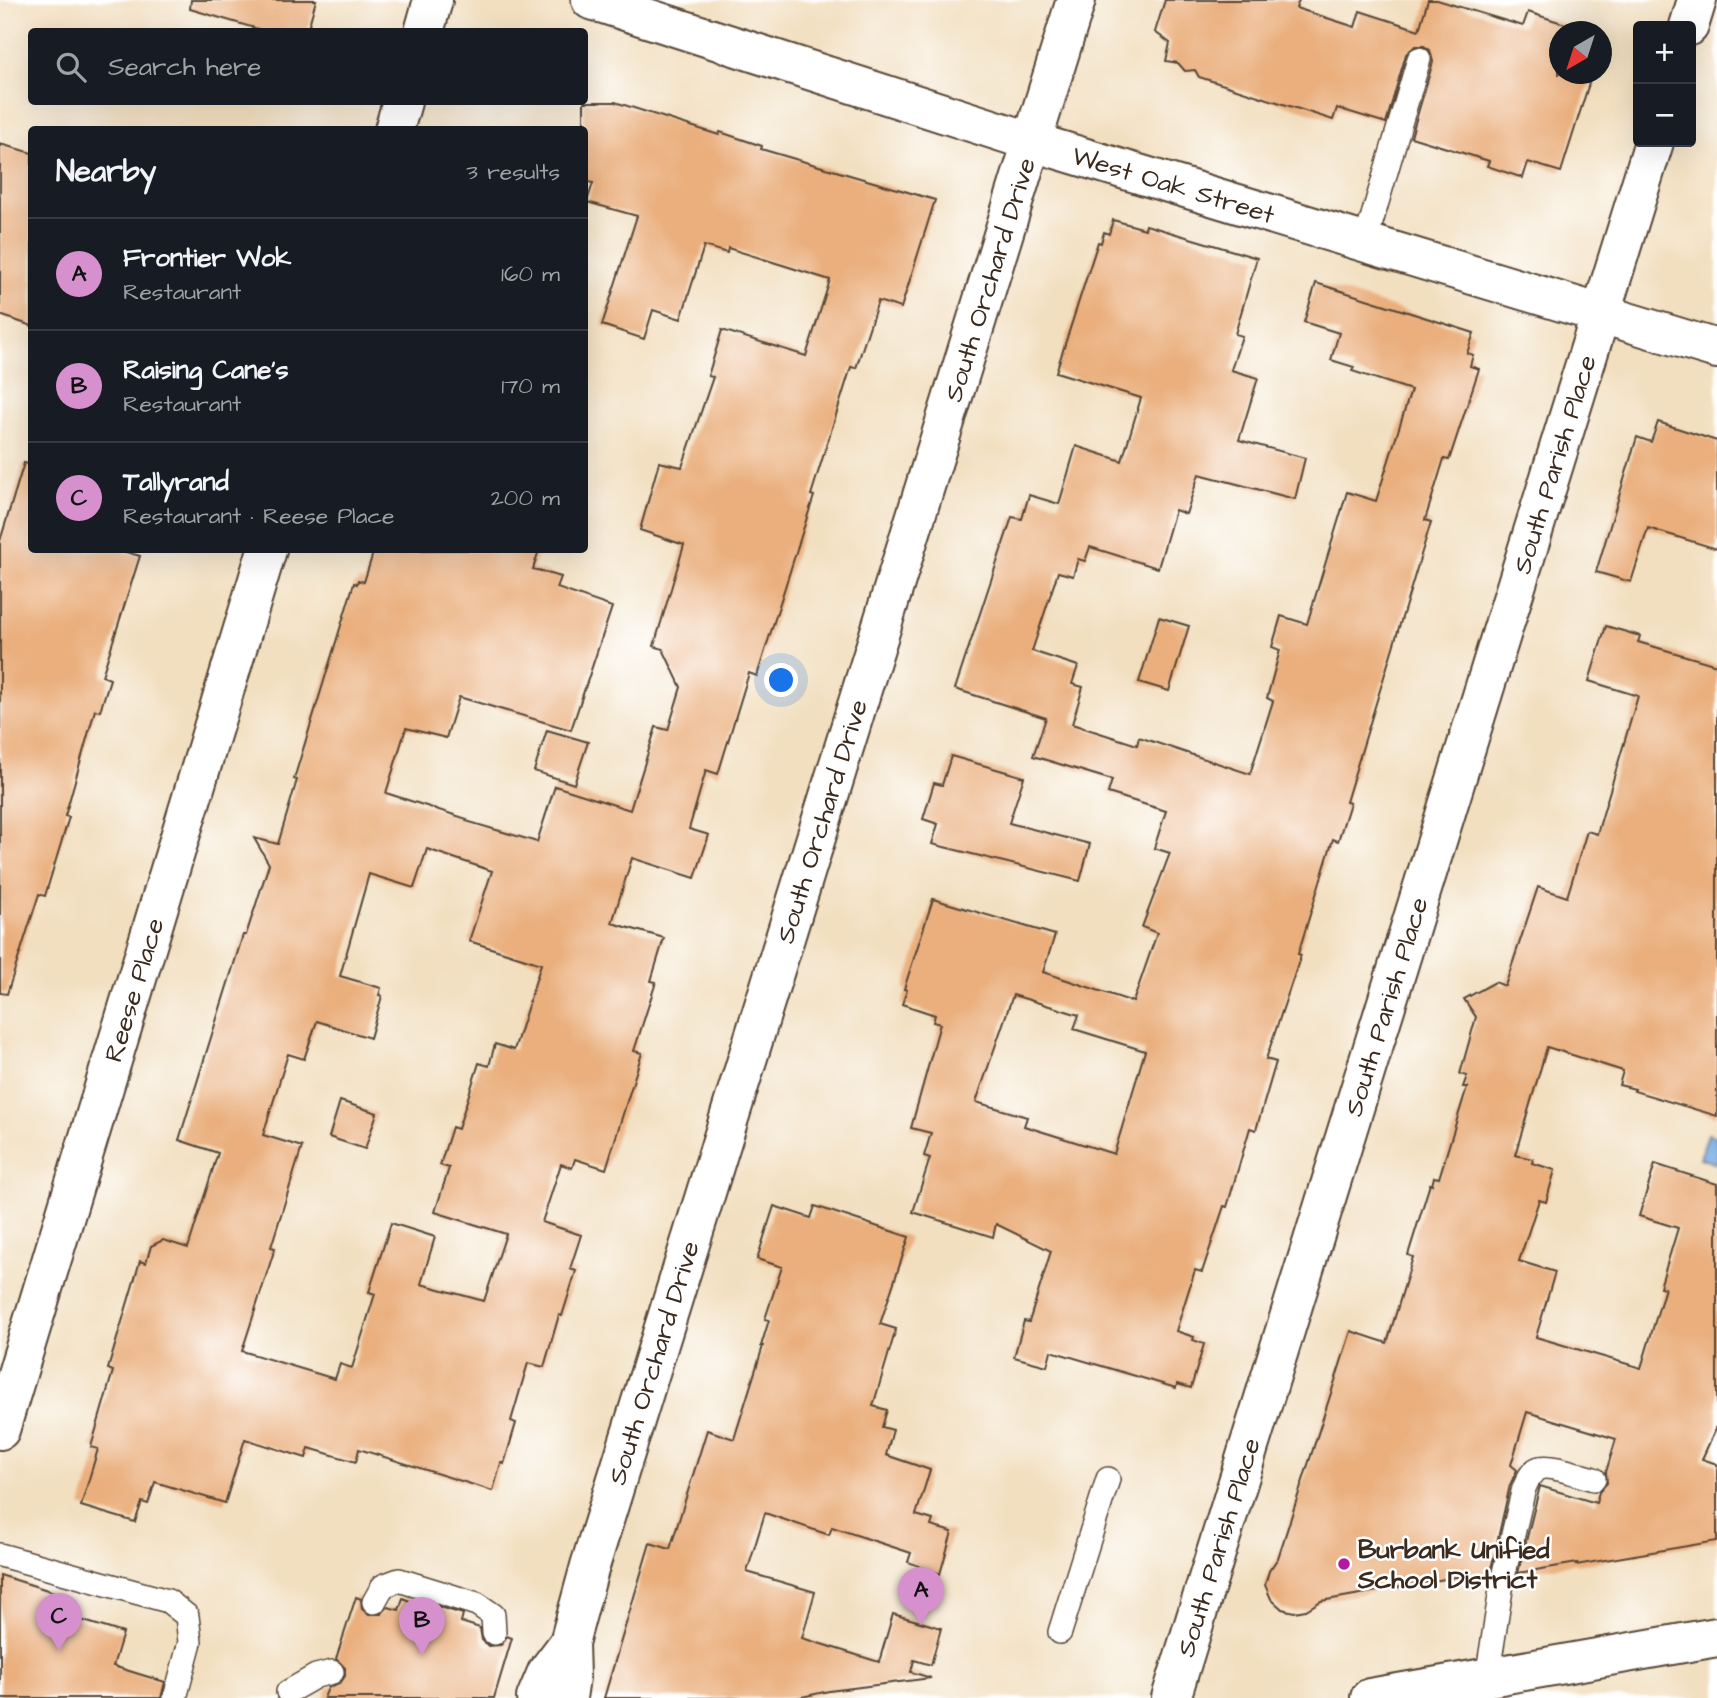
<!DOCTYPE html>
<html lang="en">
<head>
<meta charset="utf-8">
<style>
	:root { --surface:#171b24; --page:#20242c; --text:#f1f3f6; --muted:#9ea1a6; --line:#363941; --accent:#d690ce }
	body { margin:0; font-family:"Architects Daughter",sans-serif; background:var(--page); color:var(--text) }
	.controls { position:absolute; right:21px; top:21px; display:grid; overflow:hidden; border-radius:7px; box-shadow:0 7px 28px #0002 }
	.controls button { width:63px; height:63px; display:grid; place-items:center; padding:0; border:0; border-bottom:2px solid var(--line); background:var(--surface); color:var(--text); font:35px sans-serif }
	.compass { position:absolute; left:1549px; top:21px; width:63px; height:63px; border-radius:50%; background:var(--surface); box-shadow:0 7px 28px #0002; rotate:219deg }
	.you { position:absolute; left:782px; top:681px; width:24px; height:24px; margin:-18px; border:5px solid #fff; border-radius:50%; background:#1a73e8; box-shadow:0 0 0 10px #1a73e833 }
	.badge { display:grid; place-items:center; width:46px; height:46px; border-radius:50%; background:var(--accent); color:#111; font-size:23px; font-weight:700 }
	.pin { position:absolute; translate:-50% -58px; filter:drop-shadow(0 2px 4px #0008) }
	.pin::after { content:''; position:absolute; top:37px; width:24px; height:21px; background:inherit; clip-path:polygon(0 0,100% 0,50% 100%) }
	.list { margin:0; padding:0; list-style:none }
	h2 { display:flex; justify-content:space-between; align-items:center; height:91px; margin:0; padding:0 28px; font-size:30px }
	h2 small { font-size:23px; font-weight:400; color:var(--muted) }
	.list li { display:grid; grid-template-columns:46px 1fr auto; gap:21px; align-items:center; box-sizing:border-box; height:112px; padding:0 28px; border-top:2px solid var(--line) }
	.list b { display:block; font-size:26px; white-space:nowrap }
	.list p { margin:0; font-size:23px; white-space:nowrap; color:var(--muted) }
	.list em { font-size:23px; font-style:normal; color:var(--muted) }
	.icon { flex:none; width:38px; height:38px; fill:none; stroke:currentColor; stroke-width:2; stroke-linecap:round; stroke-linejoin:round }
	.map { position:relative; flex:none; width:1717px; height:1698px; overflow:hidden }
	.search { position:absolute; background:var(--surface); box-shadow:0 7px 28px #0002; left:28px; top:28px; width:560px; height:77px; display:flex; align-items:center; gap:18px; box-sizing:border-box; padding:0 24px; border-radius:7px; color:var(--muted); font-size:26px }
	.panel { position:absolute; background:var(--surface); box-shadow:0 7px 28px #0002; left:28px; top:126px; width:560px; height:427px; border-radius:7px }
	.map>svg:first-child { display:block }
	.water { fill:#75a9e2; stroke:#586a80; stroke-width:2 }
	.building { fill:#eaaf7d; fill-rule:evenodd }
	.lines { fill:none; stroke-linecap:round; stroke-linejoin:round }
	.service-casing { stroke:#564536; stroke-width:26 }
	.minor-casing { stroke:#564536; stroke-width:42 }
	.secondary-casing { stroke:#564536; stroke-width:42 }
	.service { stroke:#fff; stroke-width:23 }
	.minor { stroke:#fff; stroke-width:38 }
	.secondary { stroke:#fff; stroke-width:38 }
	.poi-dot { fill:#b5179e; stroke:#fff; stroke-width:2.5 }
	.labels { text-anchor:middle; stroke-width:5; stroke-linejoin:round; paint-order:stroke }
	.street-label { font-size:26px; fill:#3b2a1e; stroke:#fff }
	.poi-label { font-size:26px; font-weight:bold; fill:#3b2a1e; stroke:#fff; text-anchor:start }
</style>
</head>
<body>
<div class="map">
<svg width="1717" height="1698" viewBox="0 0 1717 1698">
	<rect width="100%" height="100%" fill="#fff"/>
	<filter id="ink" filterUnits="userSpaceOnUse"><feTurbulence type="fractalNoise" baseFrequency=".0143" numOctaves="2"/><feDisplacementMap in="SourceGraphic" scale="14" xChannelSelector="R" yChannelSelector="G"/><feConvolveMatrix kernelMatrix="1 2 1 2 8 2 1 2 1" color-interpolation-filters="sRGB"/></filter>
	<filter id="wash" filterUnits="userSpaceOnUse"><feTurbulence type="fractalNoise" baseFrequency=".00686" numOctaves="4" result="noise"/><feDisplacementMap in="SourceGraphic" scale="28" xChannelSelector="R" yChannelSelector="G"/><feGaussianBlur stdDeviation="1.57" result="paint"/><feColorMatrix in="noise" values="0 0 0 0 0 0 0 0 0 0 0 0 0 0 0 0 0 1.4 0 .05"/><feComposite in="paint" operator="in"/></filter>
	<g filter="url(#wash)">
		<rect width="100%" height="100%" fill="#f2dfc0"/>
		<path class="water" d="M1708,1134L1717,1137V1164L1700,1158Z"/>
		<g id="blocks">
			<g class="building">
				<path d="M191,0H316L307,32H268L190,9Z"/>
				<path d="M1165,0H1299L1296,8L1355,27L1360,11L1419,30L1428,0H1437L1523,26L1528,12L1584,30L1559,32V74H1592L1561,172L1528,162L1523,178L1487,166L1489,161L1411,137L1433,62L1430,50L1424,46H1415L1406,54L1386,123L1337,108L1333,120L1218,83L1199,77L1195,70L1185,71L1178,63L1166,61L1170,43L1155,32Z"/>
				<path d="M584,102H615L719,135L720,132L762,146L761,149L935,200L901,308L878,301L856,368L851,367L811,495L814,496L803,530L757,676L749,673L718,774L706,770L689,829L709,835L695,878L632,858L612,923L664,938L651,981L656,982L634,1051L642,1053L606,1169L575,1159L572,1168L561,1164L542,1222L581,1235L570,1269L576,1271L562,1316L559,1315L544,1367L528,1363L511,1421L516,1423L504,1464L501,1463L493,1491L359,1449L356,1462L309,1448L306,1458L245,1439L225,1503L155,1482L148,1504L142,1502L135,1522L81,1506L98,1449L91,1447L113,1371L108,1369L140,1261L146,1263L151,1246L163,1240L188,1248L218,1153L179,1140L243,935H246L269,864L254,838L278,844L297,780L294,779L354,583L357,584L358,580L364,582L374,550H539L533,569L561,577L557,588L612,607L571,730L459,697L446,738L406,728L386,793L467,819L466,821L537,842L555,786L630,810L656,727L668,730L681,687L663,649L654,646L684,545L640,530L659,462L682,467L713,377L708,376L722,330L806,356L830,280L728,248L727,253L704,246L681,319L653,310L644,339L602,325L637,216L587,202L593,183L584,181ZM427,849L492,871L469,941L541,964L514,1050L495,1044L489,1066L479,1063L458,1129L452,1127L440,1165L449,1168L435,1212L506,1234L484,1301L421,1284L435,1237L391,1223L369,1292L375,1294L352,1368L340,1364L335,1379L242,1351L275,1248L271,1247L302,1147L263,1135L288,1054L304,1059L317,1021L370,1038L382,996L379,995L381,988L340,976L369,874L414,888Z"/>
				<path d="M0,144L32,153V326L0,315Z"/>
				<path d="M1113,220L1145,229L1146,225L1257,258L1235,334L1242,336L1231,370L1258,378L1239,440L1305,458L1295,499L1199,474L1186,514L1175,510L1158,568L1090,547L1085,561L1078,559L1073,576L1058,572L1032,651L1078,666L1072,684L1083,687L1072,724L1137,745L1139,737L1250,774L1273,701L1267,698L1280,650L1272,647L1281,616L1307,624L1347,492L1376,501L1411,390L1352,371L1354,367L1331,360L1339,333L1304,322L1316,283L1474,333L1467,353L1473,355L1470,366L1479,369L1449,460L1444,459L1425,520L1431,522L1346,802L1350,803L1338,841L1333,839L1298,954L1301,955L1266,1059L1276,1062L1256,1130L1250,1128L1227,1207L1224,1206L1202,1272L1195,1270L1176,1331L1194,1337L1193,1340L1204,1344L1191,1388L1177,1384L1176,1388L1051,1351L1047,1366L1014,1357L1024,1321L1029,1322L1051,1251L996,1224L993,1237L913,1212L930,1158L924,1156L931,1133L911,1128L940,1024L933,1022L935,1015L902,1004L907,990L904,989L933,899L1055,935L1043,972L1133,1002L1157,933L1142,927L1170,853L1154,848L1166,811L1108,793L1112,780L1033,756L1046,718L955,689L1012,517L1022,519L1029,495L1059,504L1076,446L1122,461L1141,398L1056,372L1098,242L1101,243L1104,232L1109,234ZM1013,995L1079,1015L1074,1029L1145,1051L1114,1154L1024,1126L1027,1117L976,1102Z"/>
				<path d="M1658,422L1717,441V549L1648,528L1631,582L1596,572L1637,437L1651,442Z"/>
				<path d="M24,463L32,465V550H119L140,556L102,676L110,679L100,711L95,710L65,816L69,817L45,896L39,894L7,994L0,993V541Z"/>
				<path d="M1159,617L1189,626L1169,691L1139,682Z"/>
				<path d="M1606,626L1640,636L1638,642L1717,665V1116L1634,1091L1635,1089L1619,1085L1623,1071L1547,1047L1515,1155L1533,1159L1532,1163L1555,1170L1546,1202L1539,1200L1519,1261L1555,1272L1536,1337L1641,1368L1665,1288L1660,1287L1678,1228L1639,1216L1655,1164L1717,1184V1426L1702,1459L1717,1464V1541L1576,1565L1577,1563L1518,1573L1540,1486L1596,1503L1599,1492L1607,1483L1606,1472L1616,1439L1527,1412L1511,1465L1517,1470L1510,1485L1489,1578L1479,1580L1467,1575L1321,1601L1306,1610L1294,1612L1282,1609L1271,1599L1265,1585L1269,1571L1278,1558L1351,1331L1387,1343L1413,1257L1408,1255L1430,1184L1432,1185L1434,1177L1439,1178L1467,1087H1463L1467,1076L1460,1074L1476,1017L1464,999L1495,982L1505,986L1538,887L1567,897L1587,831L1597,834L1638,696L1589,681Z"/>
				<path d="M547,730L588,742L574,784L534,771Z"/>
				<path d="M951,756L1024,777L1009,823L1090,844L1080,881L932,844L938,824L923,819L934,783L942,785Z"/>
				<path d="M340,1101L377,1113L365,1149L329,1137Z"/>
				<path d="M774,1206L811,1218L815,1206L909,1237L880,1324L896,1329L873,1406L887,1410L882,1427L893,1430L886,1455L930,1470L916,1515L933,1520L931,1526L952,1532L940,1574L908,1562L911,1553L832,1527L829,1535L765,1513L747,1572L815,1592L802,1638L879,1662L893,1614L941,1628L931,1665L914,1660L911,1672L931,1678L829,1691L797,1698H604L650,1543L670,1549L707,1430L734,1439L763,1346H761L769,1320L765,1319L782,1267L757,1259Z"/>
				<path d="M0,1575L60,1594L55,1612L123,1633L113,1666L165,1682L161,1698H0Z"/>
				<path d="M356,1597L361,1599L362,1609L368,1614H381L388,1607L399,1610L403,1598L414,1603L415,1600L463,1614L461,1622L480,1628L482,1640L488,1646L501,1645L507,1636L512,1638L494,1698H324L328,1688L341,1682L345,1676V1668L336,1659Z"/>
			</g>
		</g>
	</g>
	<g filter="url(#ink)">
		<use href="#blocks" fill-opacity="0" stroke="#564536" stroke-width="2"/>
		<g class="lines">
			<defs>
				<g id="service">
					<path d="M1365,243L1419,59"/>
					<path d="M0,1555L168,1601L187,1616L190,1642L175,1698"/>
					<path d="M374,1602L383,1586L399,1580L477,1604L493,1615L494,1633"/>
					<path d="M1060,1632L1108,1479"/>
					<path d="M1487,1678L1503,1577L1524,1488C1527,1482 1530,1473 1537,1469C1548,1463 1582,1476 1594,1479"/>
					<path d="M288,1692L316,1676L332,1672"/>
				</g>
				<g id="minor">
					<path id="s1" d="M591,0L1033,142L1717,349"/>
					<path d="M1689,26L1697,0"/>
					<path d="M424,32L433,0"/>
					<path d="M394,130L402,102"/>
					<path id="s2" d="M0,1430L267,550"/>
					<path d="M536,1698L547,1672L569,1643"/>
					<path id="s3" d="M567,1698L570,1677L569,1643L590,1566L1076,0"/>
					<path id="s4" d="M1171,1698L1654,142"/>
				</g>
				<path id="secondary" d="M1370,1698L1717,1637"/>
			</defs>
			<use href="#service" class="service-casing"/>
			<use href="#minor" class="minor-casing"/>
			<use href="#secondary" class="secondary-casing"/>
			<use href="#service" class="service"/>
			<use href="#minor" class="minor"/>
			<use href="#secondary" class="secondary"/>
		</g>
	</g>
	<circle class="poi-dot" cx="1344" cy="1564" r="7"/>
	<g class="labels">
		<g class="street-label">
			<text dy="9" stroke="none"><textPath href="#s1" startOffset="611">West Oak Street</textPath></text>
			<text dy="9" stroke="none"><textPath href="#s3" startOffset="1482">South Orchard Drive</textPath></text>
			<text dy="9" stroke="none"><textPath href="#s4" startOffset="1292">South Parish Place</textPath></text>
			<text dy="9" stroke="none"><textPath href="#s3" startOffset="915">South Orchard Drive</textPath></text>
			<text dy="9" stroke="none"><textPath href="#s2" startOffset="460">Reese Place</textPath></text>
			<text dy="9" stroke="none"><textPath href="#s4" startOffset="724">South Parish Place</textPath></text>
			<text dy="9" stroke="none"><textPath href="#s3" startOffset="348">South Orchard Drive</textPath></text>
			<text dy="9" stroke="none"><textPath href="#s4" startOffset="158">South Parish Place</textPath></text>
		</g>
		<g class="poi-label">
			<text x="1358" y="1558">Burbank Unified<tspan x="1358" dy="30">School District</tspan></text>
		</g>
	</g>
</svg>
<div class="controls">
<button>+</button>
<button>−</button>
</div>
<svg class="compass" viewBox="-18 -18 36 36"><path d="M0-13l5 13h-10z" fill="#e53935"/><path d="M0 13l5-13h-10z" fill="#9ea1a6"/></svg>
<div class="you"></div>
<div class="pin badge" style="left:921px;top:1625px">A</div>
<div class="pin badge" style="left:422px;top:1655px">B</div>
<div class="pin badge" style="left:59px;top:1651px">C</div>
<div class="search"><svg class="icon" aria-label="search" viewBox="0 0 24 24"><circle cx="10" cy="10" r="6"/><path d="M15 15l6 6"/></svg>Search here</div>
<section class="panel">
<h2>Nearby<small>3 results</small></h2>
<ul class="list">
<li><span class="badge">A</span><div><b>Frontier Wok</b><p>Restaurant</p></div><em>160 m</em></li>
<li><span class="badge">B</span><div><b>Raising Cane's</b><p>Restaurant</p></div><em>170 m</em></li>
<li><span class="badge">C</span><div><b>Tallyrand</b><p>Restaurant · Reese Place</p></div><em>200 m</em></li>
</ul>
</section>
</div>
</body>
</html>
